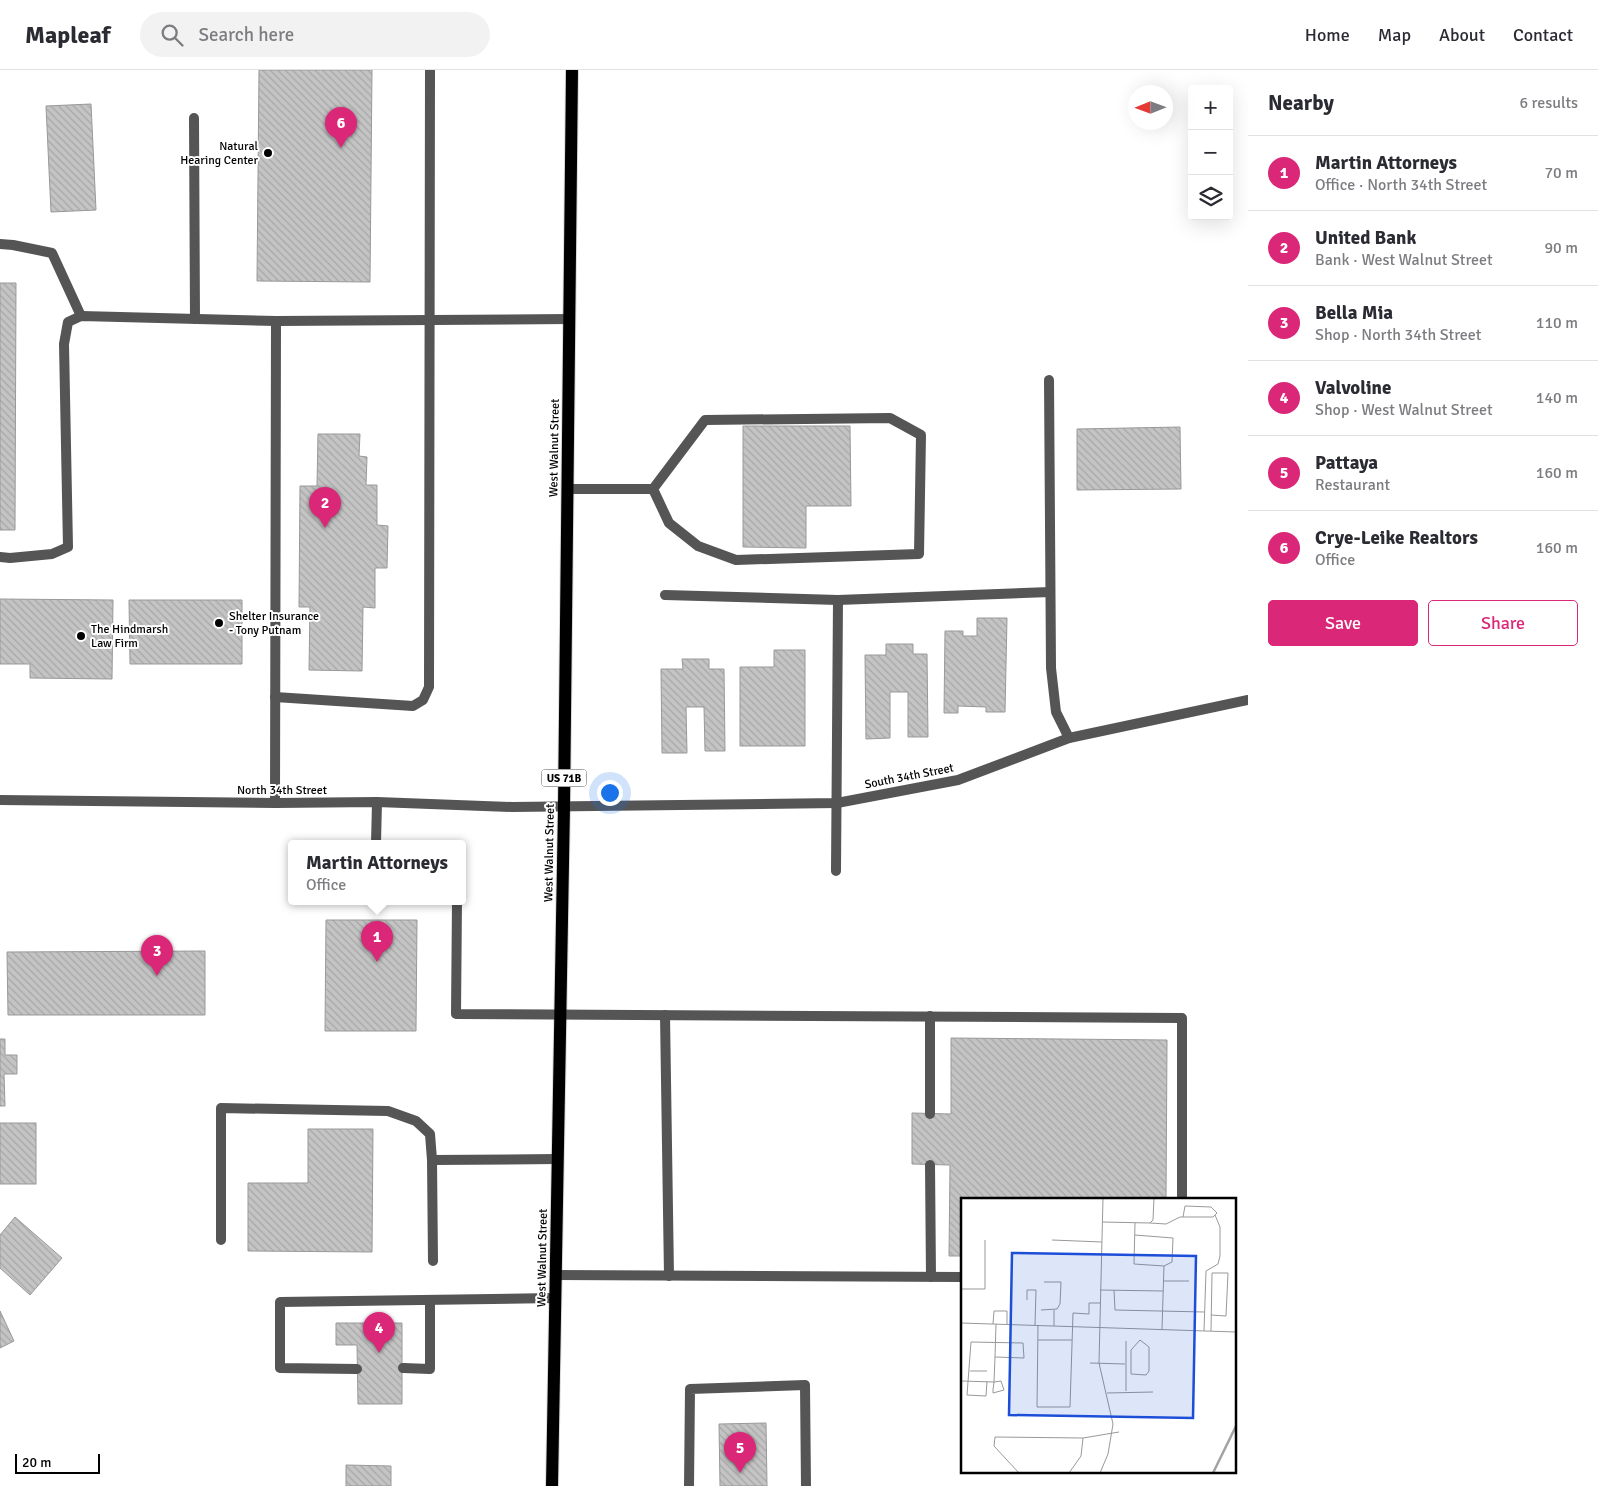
<!DOCTYPE html>
<html lang="en">
<head>
<meta charset="utf-8">
<style>
	:root { --surface:#fff; --page:#f2f2f3; --text:#2b2b33; --muted:#7c7c81; --line:#e1e1e2; --accent:#db2777 }
	body { margin:0; font-family:Signika,sans-serif; background:var(--page); color:var(--text) }
	.controls { position:absolute; right:15px; top:15px; display:grid; overflow:hidden; border-radius:5px; box-shadow:0 5px 20px #0002 }
	.controls button { width:45px; height:45px; display:grid; place-items:center; padding:0; border:0; border-bottom:1px solid var(--line); background:var(--surface); color:var(--text); font:25px sans-serif }
	.compass { position:absolute; left:1128px; top:15px; width:45px; height:45px; border-radius:50%; background:var(--surface); box-shadow:0 5px 20px #0002; rotate:269deg }
	.scale { position:absolute; left:15px; bottom:12px; width:85px; box-sizing:border-box; padding-left:5px; border:2px solid #000; border-top:0; font-size:14px; line-height:18px; white-space:nowrap; color:#000; -webkit-text-stroke:4px #fff; paint-order:stroke }
	.you { position:absolute; left:609px; top:722px; width:18px; height:18px; margin:-12px; border:4px solid #fff; border-radius:50%; background:#1a73e8; box-shadow:0 0 0 8px #1a73e833 }
	.badge { display:grid; place-items:center; width:32px; height:32px; border-radius:50%; background:var(--accent); color:#fff; font-size:16px; font-weight:700 }
	.pin { position:absolute; translate:-50% -41px; filter:drop-shadow(0 1px 2px #0008) }
	.pin::after { content:''; position:absolute; top:26px; width:18px; height:15px; background:inherit; clip-path:polygon(0 0,100% 0,50% 100%) }
	.popup { position:absolute; left:288px; top:770px; width:178px; height:65px; box-sizing:border-box; display:grid; place-content:center; border-radius:5px; background:var(--surface); filter:drop-shadow(0 1px 4px #0005); font-size:16px; white-space:nowrap; color:var(--muted) }
	.popup b { font-size:19px; color:var(--text) }
	.popup::after { content:''; position:absolute; left:50%; top:100%; margin-left:-10px; border:10px solid transparent; border-top-color:var(--surface) }
	.list { margin:0; padding:0; list-style:none }
	h2 { display:flex; justify-content:space-between; align-items:center; height:65px; margin:0; padding:0 20px; font-size:21px }
	h2 small { font-size:16px; font-weight:400; color:var(--muted) }
	.list li { display:grid; grid-template-columns:32px 1fr auto; gap:15px; align-items:center; box-sizing:border-box; height:75px; padding:0 20px; border-top:1px solid var(--line) }
	.list b { display:block; font-size:19px; white-space:nowrap }
	.list p { margin:0; font-size:16px; white-space:nowrap; color:var(--muted) }
	.list em { font-size:16px; font-style:normal; color:var(--muted) }
	.actions { display:flex; gap:10px; padding:15px 20px }
	.actions a { flex:1; padding:11px 0; border:1px solid var(--accent); border-radius:5px; text-align:center; font-size:18px; color:var(--accent) }
	.actions .main { background:var(--accent); color:#fff }
	.icon { flex:none; width:28px; height:28px; fill:none; stroke:currentColor; stroke-width:2; stroke-linecap:round; stroke-linejoin:round }
	.map { position:relative; flex:none; width:1248px; height:1416px; overflow:hidden }
	header { display:flex; align-items:center; gap:30px; box-sizing:border-box; height:70px; padding:0 25px; background:var(--surface); border-bottom:1px solid var(--line) }
	header strong { font-size:24px }
	nav { display:flex; gap:28px; margin-inline-start:auto; font-size:18px }
	.search { width:350px; height:45px; background:var(--page); display:flex; align-items:center; gap:12px; box-sizing:border-box; padding:0 18px; border-radius:28px; color:var(--muted); font-size:19px }
	main { display:flex }
	aside { flex:1; background:var(--surface) }
	.map>svg:first-child { display:block }
	.building { fill:url(#building-back-hatch); stroke:#999 }
	.lines { fill:none; stroke-linecap:round; stroke-linejoin:round }
	.primary-casing { stroke:#dbdbdb; stroke-width:14 }
	.lane { stroke:#555; stroke-width:10 }
	.street { stroke:#555; stroke-width:10 }
	.primary { stroke:#000; stroke-width:12 }
	.poi-dot { fill:#000; stroke:#fff; stroke-width:2 }
	.labels { text-anchor:middle; stroke-width:4; stroke-linejoin:round; paint-order:stroke }
	.shield { fill:#fff; stroke:#4c4c4c; stroke-width:1 }
	.shield-label { font-size:11px; font-weight:bold; fill:#000 }
	.poi-label { font-size:12px; fill:#000; stroke:#fff; text-anchor:start }
	.street-label { font-size:12px; fill:#000; stroke:#fff }
	.inset-river { fill:none; stroke:#a3a3a3; stroke-width:2.5 }
	.inset-road { fill:none; stroke:#999; stroke-width:1 }
	.view { fill:#1d4ed8; fill-opacity:0.15; stroke:#1d4ed8; stroke-width:2.5 }
	.inset-edge { fill:none; stroke:#000; stroke-width:2.5 }
</style>
</head>
<body>
<header>
<strong>Mapleaf</strong>
<div class="search"><svg class="icon" aria-label="search" viewBox="0 0 24 24"><circle cx="10" cy="10" r="6"/><path d="M15 15l6 6"/></svg>Search here</div>
<nav><a>Home</a><a>Map</a><a>About</a><a>Contact</a></nav>
</header>
<main>
<div class="map">
<svg width="1248" height="1416" viewBox="0 0 1248 1416">
	<defs>
		<pattern id="building-back-hatch" width="6" height="6" patternUnits="userSpaceOnUse" patternTransform="scale(1.25)"><rect width="6" height="6" fill="#c4c4c4"/><path d="M-1 5l2 2M0 0l6 6M5-1l2 2" fill="none" stroke="#a7a7a7"/></pattern>
	</defs>
	<rect width="100%" height="100%" fill="#fff"/>
	<g class="building">
		<path d="M259,0H372L370,212L257,211Z"/>
		<path d="M91,34L96,140L51,142L46,36Z"/>
		<path d="M0,213H16L15,460H0Z"/>
		<path d="M743,356H850L851,436H806V478L743,477Z"/>
		<path d="M1180,357L1181,419L1077,420V359Z"/>
		<path d="M318,364H360L359,386L367,387L366,415H377V455L388,456L387,498H375V538L363,537L362,601L309,600L310,537H299L300,416H317Z"/>
		<path d="M0,529L113,530L112,609L30,608V594H0Z"/>
		<path d="M129,530H242V594H130Z"/>
		<path d="M977,548H1007L1005,642H986V637L958,636V643H944L945,561H963V566H977Z"/>
		<path d="M886,574H913V584H927L928,667H908V622H890V668L866,669L865,585H886Z"/>
		<path d="M774,580H805V676H740V597H774Z"/>
		<path d="M682,589H709V599H724L725,681H705L704,637H686L687,683H662L661,599H683Z"/>
		<path d="M326,850H417L416,961H325Z"/>
		<path d="M205,881V945H8L7,882Z"/>
		<path d="M951,968L1167,970L1166,1130H962V1186H949L950,1095L912,1094V1043L951,1044Z"/>
		<path d="M0,969H5V985H17V1004H4L5,1036H0Z"/>
		<rect x="0" y="1053" width="36" height="61"/>
		<path d="M308,1059H373L372,1182L248,1181V1113H308Z"/>
		<path d="M15,1147L62,1188L30,1225L0,1198V1165Z"/>
		<path d="M0,1241L14,1271L0,1278Z"/>
		<path d="M336,1253H402V1334H358L357,1275H336Z"/>
		<path d="M766,1353L767,1416H720L719,1354Z"/>
		<path d="M346,1395L391,1396V1416H346Z"/>
	</g>
	<g class="lines">
		<defs>
			<path id="primary" d="M552,1416L564,737L572,0"/>
		</defs>
		<use href="#primary" class="primary-casing"/>
		<g class="lane">
			<path d="M194,48L195,249"/>
			<path d="M0,174L13,175L52,183L81,246"/>
			<path d="M1049,310L1051,598L1056,642L1069,668"/>
			<path d="M890,348L921,365L919,484L736,490L698,476L669,453L653,419L705,350Z"/>
			<path d="M567,419H653"/>
			<path d="M0,487L10,488L52,484L68,477L64,274L68,252L81,246L276,251L570,249"/>
			<path d="M665,525L838,530L1050,522"/>
			<path d="M275,627L413,636L423,630L429,617L430,0"/>
			<path d="M275,733L276,251"/>
			<path d="M376,773L377,732"/>
			<path d="M836,801L838,530"/>
			<path d="M457,831L456,944L1182,948V1130"/>
			<path d="M665,945L669,1206"/>
			<path d="M930,946V1044"/>
			<path d="M432,1090L557,1089"/>
			<path d="M930,1095L931,1207"/>
			<path d="M221,1170V1038L388,1041L416,1051L430,1064L432,1090L433,1191"/>
			<path d="M555,1205L962,1207"/>
			<path d="M403,1298L430,1299V1230"/>
			<path d="M357,1299L280,1298V1232L555,1228"/>
			<path d="M689,1416L690,1319L805,1315L806,1416"/>
		</g>
		<path class="street" d="M0,730L275,733L377,732L512,737L837,733L958,710L1069,668L1248,630"/>
		<use href="#primary" class="primary"/>
	</g>
	<g class="poi-dot">
		<circle cx="268" cy="83" r="5"/>
		<circle cx="219" cy="553" r="5"/>
		<circle cx="81" cy="566" r="5"/>
	</g>
	<g class="labels">
		<rect class="shield" x="541.5" y="699.5" width="45" height="17" rx="4"/>
		<g class="shield-label">
			<text x="564" y="712">US 71B</text>
		</g>
		<g class="poi-label">
			<text x="258" y="80" text-anchor="end">Natural<tspan x="258" dy="14">Hearing Center</tspan></text>
			<text x="229" y="550">Shelter Insurance<tspan x="229" dy="14">- Tony Putnam</tspan></text>
			<text x="91" y="563">The Hindmarsh<tspan x="91" dy="14">Law Firm</tspan></text>
		</g>
		<g class="street-label">
			<text transform="translate(554 378) rotate(-89)" y="4">West Walnut Street</text>
			<text transform="translate(909 706) rotate(-11)" y="4">South 34th Street</text>
			<text x="282" y="724">North 34th Street</text>
			<text transform="translate(549 783) rotate(-89)" y="4">West Walnut Street</text>
			<text transform="translate(542 1188) rotate(-89)" y="4">West Walnut Street</text>
		</g>
	</g>
	<g transform="translate(961 1128)">
		<rect width="275" height="275" fill="#fff"/>
		<path class="inset-river" d="M252,275L275,228"/>
		<path class="inset-road" d="M141,24L189,25L192,22L193,0M174,25L173,66L203,68L201,131M189,25L205,26L219,19H252L256,15L250,9L224,8L222,19M174,37L212,40L211,64L203,68M91,42L141,44M202,83H228M0,91H24V42M139,92L202,93M153,92L154,112L243,114M66,102V92H75L74,127M80,112L96,111L99,106L100,84H83M0,125L275,134M32,126L33,113H46V126M77,127L76,209H109L112,115L128,116V105H139M93,128V112M243,133L245,73L257,66L259,58V29L254,17M250,133L251,75H267L265,118L250,117M77,142H111M179,142L188,149V173L185,177L170,176V152ZM129,165L164,166M9,173H26M0,183L33,184L40,183L43,192L32,195V192L33,184L34,159L35,126M26,183L25,198L6,197L10,144L62,145L63,160L34,159M165,193V143M146,195L192,194M58,275L33,248L34,239L122,240L158,234M108,275L120,258L122,240M139,275L147,256L152,226L138,165L142,0"/>
		<path class="view" d="M51,55L235,58L232,220L48,217Z"/>
		<rect width="275" height="275" class="inset-edge"/>
	</g>
</svg>
<div class="controls">
<button>+</button>
<button>−</button>
<button><svg class="icon" aria-label="layers" viewBox="0 0 24 24"><path d="M12 4l9 5-9 5-9-5zM3 14l9 5 9-5"/></svg></button>
</div>
<svg class="compass" viewBox="-18 -18 36 36"><path d="M0-13l5 13h-10z" fill="#e53935"/><path d="M0 13l5-13h-10z" fill="#7c7c81"/></svg>
<div class="scale">20 m</div>
<div class="you"></div>
<div class="pin badge" style="left:377px;top:892px">1</div>
<div class="popup"><b>Martin Attorneys</b>Office</div>
<div class="pin badge" style="left:325px;top:458px">2</div>
<div class="pin badge" style="left:157px;top:906px">3</div>
<div class="pin badge" style="left:379px;top:1283px">4</div>
<div class="pin badge" style="left:740px;top:1403px">5</div>
<div class="pin badge" style="left:341px;top:78px">6</div>
</div>
<aside>
<h2>Nearby<small>6 results</small></h2>
<ul class="list">
<li><span class="badge">1</span><div><b>Martin Attorneys</b><p>Office · North 34th Street</p></div><em>70 m</em></li>
<li><span class="badge">2</span><div><b>United Bank</b><p>Bank · West Walnut Street</p></div><em>90 m</em></li>
<li><span class="badge">3</span><div><b>Bella Mia</b><p>Shop · North 34th Street</p></div><em>110 m</em></li>
<li><span class="badge">4</span><div><b>Valvoline</b><p>Shop · West Walnut Street</p></div><em>140 m</em></li>
<li><span class="badge">5</span><div><b>Pattaya</b><p>Restaurant</p></div><em>160 m</em></li>
<li><span class="badge">6</span><div><b>Crye-Leike Realtors</b><p>Office</p></div><em>160 m</em></li>
</ul>
<div class="actions"><a class="main">Save</a><a>Share</a></div>
</aside>
</main>
</body>
</html>
